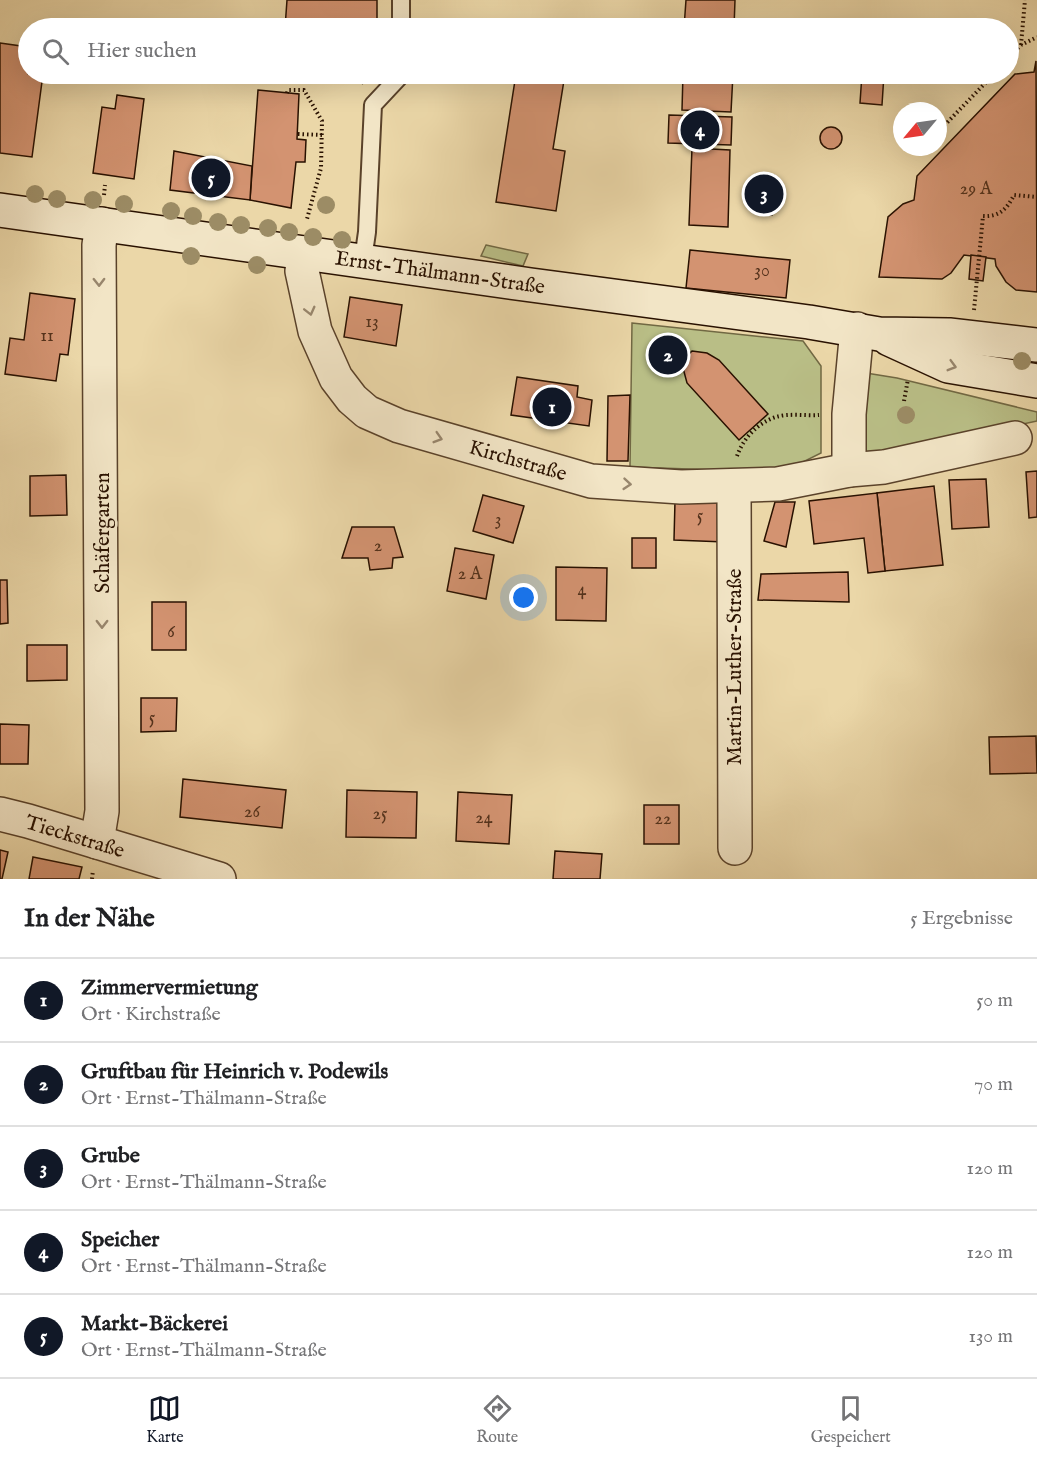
<!DOCTYPE html>
<html lang="de">
<head>
<meta charset="utf-8">
<style>
	:root { --surface:#fff; --page:#f6f6f6; --text:#202124; --muted:#757577; --line:#e0e0e0; --accent:#111827 }
	body { margin:0; font-family:"IM FELL English",serif; background:var(--page); color:var(--text) }
	.compass { position:absolute; left:893px; top:102px; width:54px; height:54px; border-radius:50%; background:var(--surface); box-shadow:0 6px 24px #0002; rotate:241deg }
	.you { position:absolute; left:524px; top:598px; width:21px; height:21px; margin:-15px; border:4px solid #fff; border-radius:50%; background:#1a73e8; box-shadow:0 0 0 9px #1a73e833 }
	.badge { display:grid; place-items:center; width:39px; height:39px; border-radius:50%; background:var(--accent); color:#fff; font-size:20px; font-weight:700 }
	.pin { position:absolute; translate:-50% -50%; border:3px solid #fff; box-shadow:0 2px 6px #0006 }
	.list { margin:0; padding:0; list-style:none }
	h2 { display:flex; justify-content:space-between; align-items:center; height:78px; margin:0; padding:0 24px; font-size:26px }
	h2 small { font-size:20px; font-weight:400; color:var(--muted) }
	.list li { display:grid; grid-template-columns:39px 1fr auto; gap:18px; align-items:center; box-sizing:border-box; height:84px; padding:0 24px; border-top:2px solid var(--line) }
	.list b { display:block; font-size:22px; white-space:nowrap }
	.list p { margin:0; font-size:20px; white-space:nowrap; color:var(--muted) }
	.list em { font-size:20px; font-style:normal; color:var(--muted) }
	.icon { flex:none; width:33px; height:33px; fill:none; stroke:currentColor; stroke-width:2; stroke-linecap:round; stroke-linejoin:round }
	.map { position:relative; flex:none; width:1037px; height:879px; overflow:hidden }
	.search { position:absolute; background:var(--surface); box-shadow:0 6px 24px #0002; left:18px; right:18px; top:18px; height:66px; display:flex; align-items:center; gap:15px; box-sizing:border-box; padding:0 21px; border-radius:33px; color:var(--muted); font-size:22px }
	.sheet { height:498px; background:var(--surface) }
	nav { display:flex; justify-content:space-around; align-items:center; box-sizing:border-box; height:84px; border-top:2px solid var(--line); background:var(--surface); font-size:16px; color:var(--muted) }
	nav a { display:grid; justify-items:center; gap:3px }
	nav .on { color:var(--accent) }
	.map>svg:first-child { display:block }
	.green { fill:#b9be86; stroke:#716843; stroke-width:1.5 }
	.building { fill:#d39371; stroke:#291100; stroke-width:1.5 }
	.lines { fill:none; stroke-linecap:round; stroke-linejoin:round }
	.lane-casing { stroke:#5a422a; stroke-width:20 }
	.street-casing { stroke:#5a422a; stroke-width:36 }
	.secondary-casing { stroke:#291100; stroke-width:36 }
	.path { stroke:#291100; stroke-width:4; stroke-dasharray:1.5 3; stroke-linecap:butt }
	.lane { stroke:#f2e5c6; stroke-width:16 }
	.street { stroke:#f2e5c6; stroke-width:33 }
	.secondary { stroke:#f2e5c6; stroke-width:33 }
	.tree { fill:#9c8c65 }
	.oneway { stroke:#98866d }
	.labels { text-anchor:middle; stroke-width:5; stroke-linejoin:round; paint-order:stroke }
	.number-label { font-size:18px; fill:#54321c }
	.street-label { font-size:21px; fill:#291100; stroke:#f2e5c6 }
</style>
</head>
<body>
<div class="map">
<svg width="1037" height="879" viewBox="0 0 1037 879">
	<rect width="100%" height="100%" fill="#ebd7a8"/>
	<filter id="stains"><feTurbulence type="fractalNoise" baseFrequency=".00333" numOctaves="4"/><feColorMatrix values="0 0 0 0 .2 0 0 0 0 .09 0 0 0 0 .02 0 0 0 .5 -.17"/></filter>
	<radialGradient id="worn" r=".72"><stop offset=".6" stop-color="#630" stop-opacity="0"/><stop offset="1" stop-color="#630" stop-opacity=".3"/></radialGradient>
	<g class="green">
		<path d="M486,245L528,254L523,266L481,256Z"/>
		<path d="M632,323L803,341L821,366V453L783,472L630,467Z"/>
		<path d="M866,373L897,378L1037,412V421L872,456L859,451Z"/>
	</g>
	<g class="building">
		<path d="M287,0H377V28H285Z"/>
		<path d="M686,0H735L734,28H684Z"/>
		<path d="M0,43L28,47V74H43L32,157L0,153Z"/>
		<path d="M1036,61L1037,292L1016,290L1006,282L996,266L995,259L964,255L951,273L942,279L879,277L888,217L903,204L914,200L917,176L1015,74L1034,72Z"/>
		<path d="M516,74H565L553,149L565,151L556,211L496,202Z"/>
		<path d="M683,74H733L731,112L682,110Z"/>
		<path d="M862,74H884L882,105L860,103Z"/>
		<path d="M258,90L299,94L297,139L306,140L305,162H296L291,208L250,200Z"/>
		<path d="M117,95L144,99L134,179L93,173L102,107L115,109Z"/>
		<path d="M669,115L732,117L731,145L668,143Z"/>
		<circle cx="831" cy="138" r="11"/>
		<path d="M692,148L730,150L728,227L689,225Z"/>
		<path d="M174,151L252,166L250,200L170,190Z"/>
		<path d="M756,174L774,175L772,215L754,213Z"/>
		<path d="M690,250L790,260L786,298L686,288Z"/>
		<path d="M971,255L986,257L983,281L969,279Z"/>
		<path d="M30,293L75,299L68,355L60,354L56,381L5,374L10,338L24,340Z"/>
		<path d="M350,297L402,305L396,346L344,337Z"/>
		<circle cx="668" cy="354" r="13"/>
		<path d="M692,351L707,353L719,360L768,414L739,440L687,383L683,368L686,357Z"/>
		<path d="M517,377L578,386L577,397L592,400L589,426L511,415Z"/>
		<path d="M630,395L628,461H607L608,396Z"/>
		<path d="M1037,471V517L1029,518L1026,472Z"/>
		<path d="M66,475L67,515L30,516V476Z"/>
		<path d="M986,479L989,527L952,529L949,480Z"/>
		<path d="M934,486L943,565L885,571L877,493Z"/>
		<path d="M877,493L885,571L868,573L864,538L814,544L809,501Z"/>
		<path d="M483,495L524,506L513,543L473,531Z"/>
		<path d="M675,501L726,502L725,542L674,540Z"/>
		<path d="M775,502H795L786,547L764,541Z"/>
		<path d="M352,527H394L403,557L393,558L392,568L370,570L368,558H342Z"/>
		<rect x="632" y="538" width="24" height="30"/>
		<path d="M455,548L494,555L486,599L447,591Z"/>
		<path d="M556,567L607,568L606,621L556,620Z"/>
		<path d="M848,572L849,602L758,600L761,574Z"/>
		<path d="M0,580H7L8,623L0,624Z"/>
		<rect x="152" y="602" width="34" height="48"/>
		<path d="M27,645H67V680L27,681Z"/>
		<path d="M141,698H177L176,731L141,732Z"/>
		<path d="M0,724L29,725L28,764H0Z"/>
		<path d="M1036,736L1037,773L990,774L989,737Z"/>
		<path d="M183,779L286,790L282,828L180,817Z"/>
		<path d="M347,790L417,792L416,838L346,837Z"/>
		<path d="M458,792L512,795L509,844L456,841Z"/>
		<rect x="644" y="805" width="35" height="39"/>
		<path d="M0,850L8,852L2,879H0Z"/>
		<path d="M555,851L602,854L600,879H553Z"/>
		<path d="M33,857L82,867L79,879H29Z"/>
	</g>
	<g class="lines">
		<defs>
			<g id="lane">
				<path d="M401,0V28"/>
				<path d="M363,260L367,232L373,105L402,74"/>
			</g>
			<g id="street">
				<path d="M304,253L302,271L315,331L336,378L352,399L367,412L399,426L591,481L681,487L778,484L849,470L884,467L1015,438"/>
				<path d="M849,470V414L857,329"/>
				<path d="M734,486L735,848"/>
				<path d="M0,814L28,821L219,879"/>
				<path d="M97,842L102,811L99,245L102,224"/>
			</g>
			<g id="secondary">
				<path d="M0,210L531,285L809,322L879,334L949,335L1037,345"/>
				<path d="M889,339L948,366L1037,381"/>
			</g>
		</defs>
		<use href="#lane" class="lane-casing"/>
		<use href="#street" class="street-casing"/>
		<use href="#secondary" class="secondary-casing"/>
		<g class="path">
			<path d="M1021,45L1025,0"/>
			<path d="M1008,58L1021,45L1037,37"/>
			<path d="M360,74L364,84"/>
			<path d="M287,93L288,90H304L322,121L321,168L307,219"/>
			<path d="M938,132L994,74"/>
			<path d="M298,134L322,135"/>
			<path d="M920,151L923,147"/>
			<path d="M104,195L105,185"/>
			<path d="M974,310L983,216C999,217 1007,209 1014,195L1037,197"/>
			<path d="M904,401L908,379"/>
			<path d="M737,456C743,439 757,423 776,417C788,413 806,416 819,415"/>
			<path d="M92,879L93,870"/>
		</g>
		<use href="#lane" class="lane"/>
		<use href="#street" class="street"/>
		<use href="#secondary" class="secondary"/>
	</g>
	<g class="tree">
		<circle cx="35" cy="194" r="9"/>
		<circle cx="57" cy="199" r="9"/>
		<circle cx="93" cy="200" r="9"/>
		<circle cx="124" cy="204" r="9"/>
		<circle cx="326" cy="205" r="9"/>
		<circle cx="171" cy="211" r="9"/>
		<circle cx="193" cy="216" r="9"/>
		<circle cx="218" cy="222" r="9"/>
		<circle cx="241" cy="225" r="9"/>
		<circle cx="268" cy="228" r="9"/>
		<circle cx="289" cy="232" r="9"/>
		<circle cx="313" cy="237" r="9"/>
		<circle cx="342" cy="240" r="9"/>
		<circle cx="191" cy="256" r="9"/>
		<circle cx="257" cy="265" r="9"/>
		<circle cx="1022" cy="361" r="9"/>
		<circle cx="906" cy="415" r="9"/>
	</g>
	<defs><path id="oneway-chevron" d="M-2-3.5L2.5 0L-2 3.5" fill="none" stroke-width="1.6" stroke-linecap="round" stroke-linejoin="round" transform="scale(1.5)"/></defs>
	<g class="oneway">
		<use href="#oneway-chevron" transform="translate(99 282) rotate(89)"/>
		<use href="#oneway-chevron" transform="translate(310 311) rotate(76)"/>
		<use href="#oneway-chevron" transform="translate(952 366) rotate(16)"/>
		<use href="#oneway-chevron" transform="translate(438 438) rotate(17)"/>
		<use href="#oneway-chevron" transform="translate(627 484) rotate(5)"/>
		<use href="#oneway-chevron" transform="translate(102 624) rotate(90)"/>
	</g>
	<g class="labels">
		<g class="number-label">
			<text x="976" y="194">29 A</text>
			<text x="762" y="276">30</text>
			<text x="372" y="327">13</text>
			<text x="47" y="341">11</text>
			<text x="700" y="521">5</text>
			<text x="498" y="525">3</text>
			<text x="378" y="551">2</text>
			<text x="470" y="579">2 A</text>
			<text x="582" y="595">4</text>
			<text x="171" y="637">6</text>
			<text x="152" y="723">5</text>
			<text x="252" y="817">26</text>
			<text x="380" y="819">25</text>
			<text x="484" y="823">24</text>
			<text x="663" y="824">22</text>
		</g>
		<g class="street-label">
			<text transform="translate(440 272) rotate(8)" y="7">Ernst-Thälmann-Straße</text>
			<text transform="translate(518 460) rotate(16)" y="7">Kirchstraße</text>
			<text transform="translate(102 533) rotate(-90)" y="7">Schäfergarten</text>
			<text transform="translate(734 667) rotate(-90)" y="7">Martin-Luther-Straße</text>
			<text transform="translate(75 836) rotate(17)" y="7">Tieckstraße</text>
		</g>
	</g>
	<rect width="100%" height="100%" filter="url(#stains)"/>
	<rect width="100%" height="100%" fill="url(#worn)"/>
</svg>
<svg class="compass" viewBox="-18 -18 36 36"><path d="M0-13l5 13h-10z" fill="#e53935"/><path d="M0 13l5-13h-10z" fill="#757577"/></svg>
<div class="you"></div>
<div class="pin badge" style="left:552px;top:407px">1</div>
<div class="pin badge" style="left:668px;top:355px">2</div>
<div class="pin badge" style="left:764px;top:194px">3</div>
<div class="pin badge" style="left:700px;top:130px">4</div>
<div class="pin badge" style="left:211px;top:178px">5</div>
<div class="search"><svg class="icon" aria-label="search" viewBox="0 0 24 24"><circle cx="10" cy="10" r="6"/><path d="M15 15l6 6"/></svg>Hier suchen</div>
</div>
<section class="sheet">
<h2>In der Nähe<small>5 Ergebnisse</small></h2>
<ul class="list">
<li><span class="badge">1</span><div><b>Zimmervermietung</b><p>Ort · Kirchstraße</p></div><em>50 m</em></li>
<li><span class="badge">2</span><div><b>Gruftbau für Heinrich v. Podewils</b><p>Ort · Ernst-Thälmann-Straße</p></div><em>70 m</em></li>
<li><span class="badge">3</span><div><b>Grube</b><p>Ort · Ernst-Thälmann-Straße</p></div><em>120 m</em></li>
<li><span class="badge">4</span><div><b>Speicher</b><p>Ort · Ernst-Thälmann-Straße</p></div><em>120 m</em></li>
<li><span class="badge">5</span><div><b>Markt-Bäckerei</b><p>Ort · Ernst-Thälmann-Straße</p></div><em>130 m</em></li>
</ul>
</section>
<nav>
<a class="on"><svg class="icon" aria-label="map" viewBox="0 0 24 24"><path d="M3 6l6-2 6 2 6-2v14l-6 2-6-2-6 2zM9 4v14M15 6v14"/></svg>Karte</a>
<a><svg class="icon" aria-label="directions" viewBox="0 0 24 24"><path d="M12 3l9 9-9 9-9-9zM9 14v-3h6M13 9l2 2-2 2"/></svg>Route</a>
<a><svg class="icon" aria-label="saved" viewBox="0 0 24 24"><path d="M7 4h10v16l-5-4-5 4z"/></svg>Gespeichert</a>
</nav>
</body>
</html>
